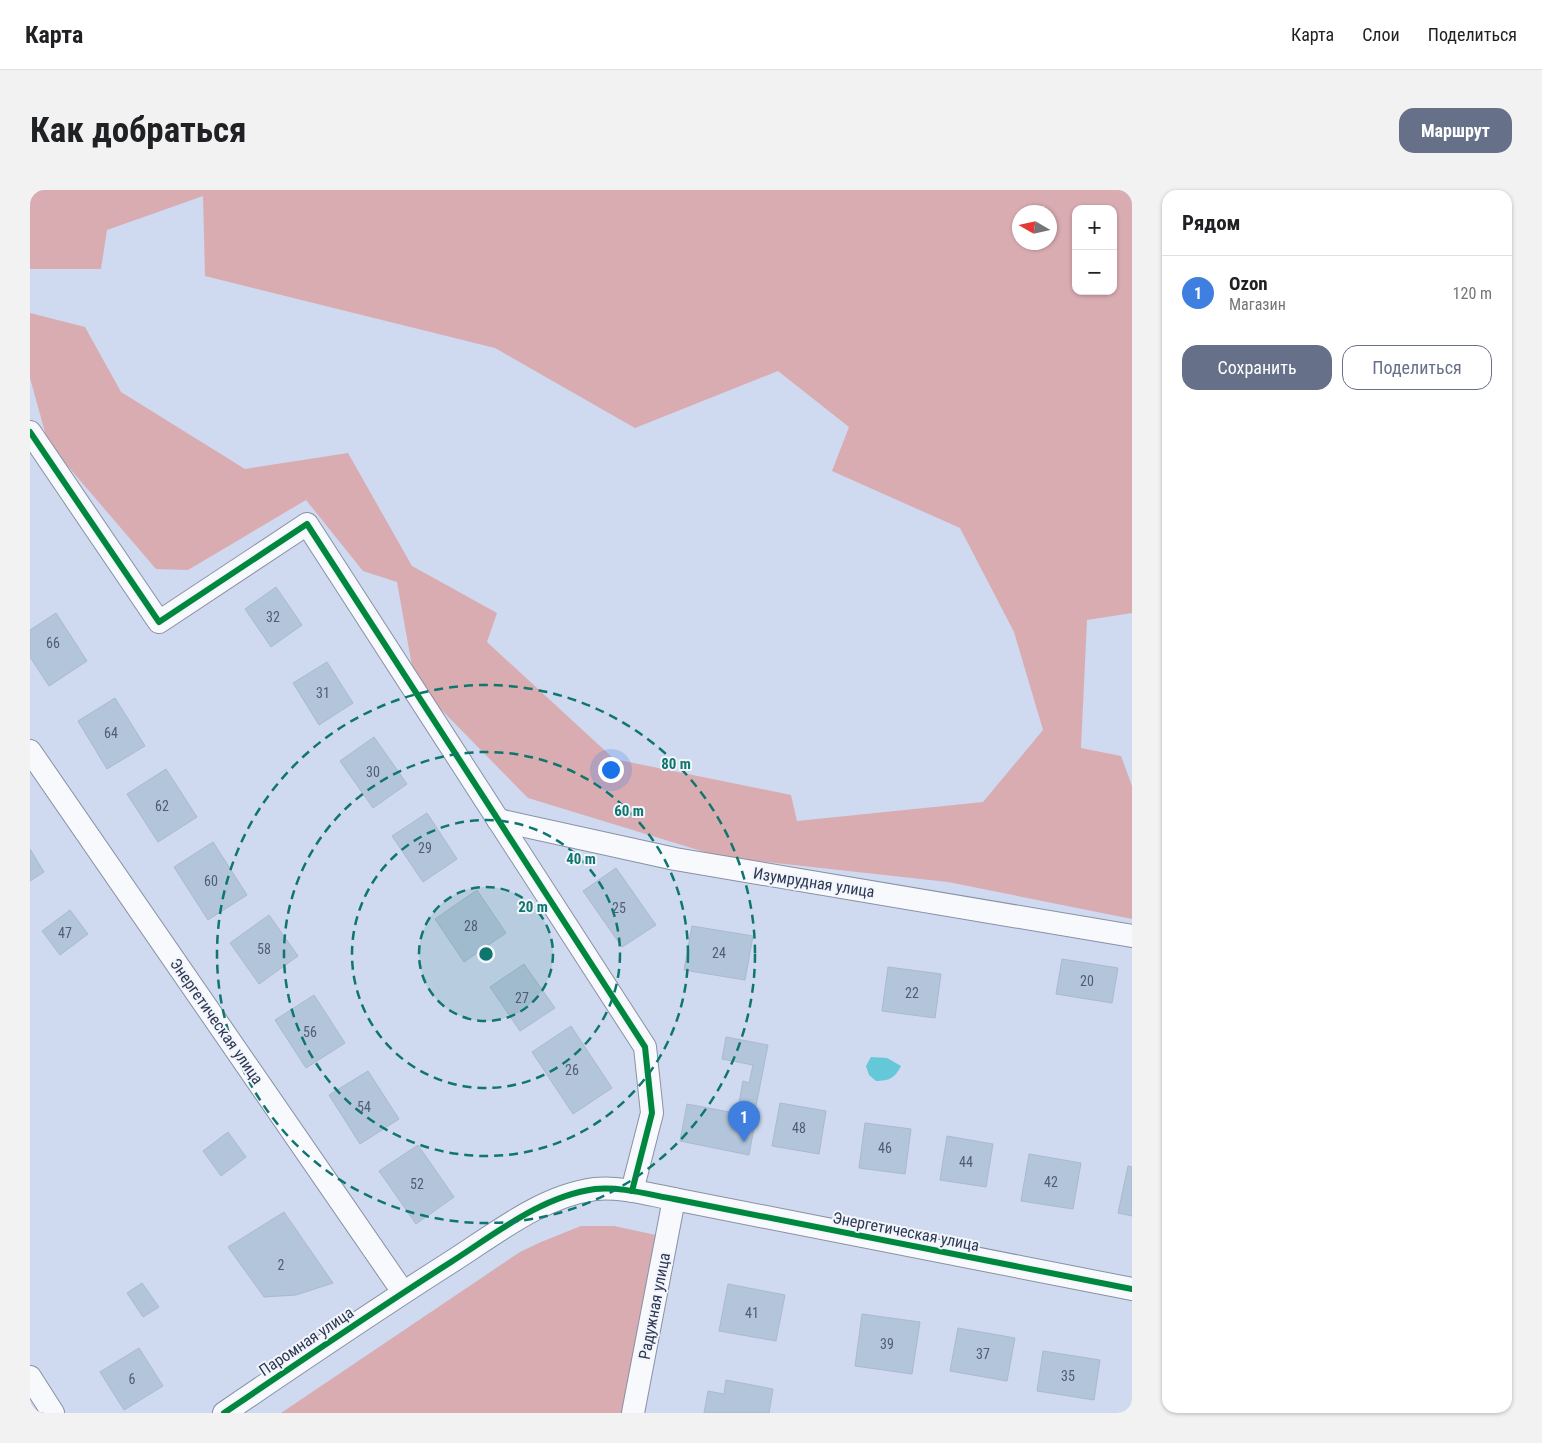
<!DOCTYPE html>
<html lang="ru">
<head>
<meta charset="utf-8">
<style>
	:root { --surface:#fff; --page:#f2f2f2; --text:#202124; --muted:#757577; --line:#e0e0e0; --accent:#667089 }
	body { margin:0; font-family:"Roboto Condensed",sans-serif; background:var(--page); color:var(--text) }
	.controls { position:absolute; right:15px; top:15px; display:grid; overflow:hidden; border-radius:10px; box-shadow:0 1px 4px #0004 }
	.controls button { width:45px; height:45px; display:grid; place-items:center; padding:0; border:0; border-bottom:1px solid var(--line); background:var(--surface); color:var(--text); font:25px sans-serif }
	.compass { position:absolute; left:982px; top:15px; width:45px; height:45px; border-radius:50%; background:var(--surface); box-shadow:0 1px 4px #0004; rotate:279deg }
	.you { position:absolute; left:580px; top:579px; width:18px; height:18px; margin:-12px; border:4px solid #fff; border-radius:50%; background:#1a73e8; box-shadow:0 0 0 8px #1a73e833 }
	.badge { display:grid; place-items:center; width:32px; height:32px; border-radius:50%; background:var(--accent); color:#fff; font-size:16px; font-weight:700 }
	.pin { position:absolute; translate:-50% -41px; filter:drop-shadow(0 1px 2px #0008) }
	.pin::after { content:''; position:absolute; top:26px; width:18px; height:15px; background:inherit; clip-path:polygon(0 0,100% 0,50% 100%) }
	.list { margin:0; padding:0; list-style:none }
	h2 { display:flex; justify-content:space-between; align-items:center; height:65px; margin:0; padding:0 20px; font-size:21px }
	h2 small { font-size:16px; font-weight:400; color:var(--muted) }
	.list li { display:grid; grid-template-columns:32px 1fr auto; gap:15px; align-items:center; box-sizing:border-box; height:75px; padding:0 20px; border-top:1px solid var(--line) }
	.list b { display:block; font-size:19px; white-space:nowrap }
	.list p { margin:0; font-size:16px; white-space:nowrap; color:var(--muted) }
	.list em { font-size:16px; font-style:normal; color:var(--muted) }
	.actions { display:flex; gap:10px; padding:15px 20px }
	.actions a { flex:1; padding:11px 0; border:1px solid var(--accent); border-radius:15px; text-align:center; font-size:18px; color:var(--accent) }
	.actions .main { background:var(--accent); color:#fff }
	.map { position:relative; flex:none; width:1102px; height:1223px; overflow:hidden; border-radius:15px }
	header { display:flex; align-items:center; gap:30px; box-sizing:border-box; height:70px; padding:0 25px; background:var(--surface); border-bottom:1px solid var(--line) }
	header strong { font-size:24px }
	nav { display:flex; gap:28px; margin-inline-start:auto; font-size:18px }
	.intro { display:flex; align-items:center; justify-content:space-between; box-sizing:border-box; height:120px; padding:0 30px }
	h1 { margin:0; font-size:35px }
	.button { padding:12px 22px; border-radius:15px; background:var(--accent); color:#fff; font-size:18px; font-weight:700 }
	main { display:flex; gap:30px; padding:0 30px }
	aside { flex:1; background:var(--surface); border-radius:15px; box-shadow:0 1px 4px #0004 }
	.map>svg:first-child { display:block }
	.green { fill:#d9acb2; fill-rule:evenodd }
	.water { fill:#64c8d9 }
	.building { fill:#b3c5db; stroke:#aabacd }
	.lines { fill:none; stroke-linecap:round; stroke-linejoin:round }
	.minor-casing { stroke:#8891a5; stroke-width:24 }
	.minor { stroke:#f8f9fd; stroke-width:22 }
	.cycleway-casing { stroke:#f2f5fc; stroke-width:9 }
	.cycleway { stroke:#00873e; stroke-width:6 }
	.ring { fill:none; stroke:#0f766e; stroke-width:2.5; stroke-dasharray:9 6 }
	.labels { text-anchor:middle; stroke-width:4; stroke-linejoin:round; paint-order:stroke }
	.number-label { font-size:14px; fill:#4f5c75 }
	.street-label { font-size:16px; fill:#2d3852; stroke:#f2f5fc }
	.centre { fill:#0f766e; stroke:#f2f5fc; stroke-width:2.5 }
	.ring-label { font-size:15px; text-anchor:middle; font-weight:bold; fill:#0f766e; stroke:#f2f5fc; stroke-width:4; stroke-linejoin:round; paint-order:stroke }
</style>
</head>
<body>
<header>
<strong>Карта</strong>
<nav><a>Карта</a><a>Слои</a><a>Поделиться</a></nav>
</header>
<div class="intro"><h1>Как добраться</h1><a class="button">Маршрут</a></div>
<main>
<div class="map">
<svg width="1102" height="1223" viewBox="0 0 1102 1223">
	<rect width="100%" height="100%" fill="#cfd9ef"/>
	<g class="green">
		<path d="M0,0H1102V423L1057,430L1051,558L1091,566L1102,596V729L918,692L691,667L498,608L385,493L367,392L333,381L276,310L158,380L126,379L18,253L0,188V123L55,137L91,202L215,279L318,263L382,376L467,423L457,452L584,569L761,605L767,631L953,612L1013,540L984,442L930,338L802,281L819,237L748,181L605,238L465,158L175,86L173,6L77,40L71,79H0ZM1046,19H1083V101H1046ZM989,22H1019V52H989Z"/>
		<path d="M551,1036H584L626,1045L592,1223H251L490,1062L511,1052Z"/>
	</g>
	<path class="water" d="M841,867L857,868L871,876C865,888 859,891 846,891L839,885L836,876Z"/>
	<g class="building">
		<path d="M246,397L272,435L241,457L215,419Z"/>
		<path d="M26,423L57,471L19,496L0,467V440Z"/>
		<path d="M297,472L323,513L289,535L263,493Z"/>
		<path d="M85,508L115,556L77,579L48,531Z"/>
		<path d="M344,547L377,594L343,618L310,571Z"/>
		<path d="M136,579L167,627L128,652L97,604Z"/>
		<path d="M397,623L427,669L393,692L362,646Z"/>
		<path d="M183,652L217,705L178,730L144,677Z"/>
		<path d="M0,659L14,682L0,691Z"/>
		<path d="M586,678L626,735L592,757L553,701Z"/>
		<path d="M447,700L476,743L434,772L405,729Z"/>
		<path d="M40,720L58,744L30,765L12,741Z"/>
		<path d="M239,725L268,766L229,794L200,753Z"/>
		<path d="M662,736L723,746L715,790L654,780Z"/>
		<path d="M1032,769L1088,778L1082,813L1026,804Z"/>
		<path d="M494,774L525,818L490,841L460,797Z"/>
		<path d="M858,777L911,784L905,828L852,821Z"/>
		<path d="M284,805L315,853L276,878L245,830Z"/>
		<path d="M541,836L582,898L543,924L502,862Z"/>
		<path d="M696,847L738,855L726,916L709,913L713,891L719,893L723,875L692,869Z"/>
		<path d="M338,881L369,929L330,954L299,905Z"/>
		<path d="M750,913L796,921L789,964L742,956Z"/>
		<path d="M657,914L726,927L719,965L650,951Z"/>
		<path d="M835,933L881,939L875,984L829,978Z"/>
		<path d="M198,942L216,967L191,986L173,961Z"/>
		<path d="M917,946L963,954L956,997L910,990Z"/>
		<path d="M388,955L424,1007L386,1034L349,981Z"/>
		<path d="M999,964L1051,973L1043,1019L991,1011Z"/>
		<path d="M1098,976L1102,977V1026L1088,1023Z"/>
		<path d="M254,1022L303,1093L266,1105L234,1107L198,1057Z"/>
		<path d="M112,1093L129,1117L113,1127L97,1103Z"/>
		<path d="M698,1094L755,1105L746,1151L689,1141Z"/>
		<path d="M832,1124L890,1132L882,1184L825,1176Z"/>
		<path d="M928,1138L985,1148L977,1191L920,1181Z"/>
		<path d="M109,1158L133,1196L94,1220L70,1182Z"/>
		<path d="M1013,1161L1070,1170L1064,1210L1007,1201Z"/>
		<path d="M696,1190L743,1199L739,1223H674L678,1201L694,1204Z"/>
	</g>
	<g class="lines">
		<defs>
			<g id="minor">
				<path d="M0,242L129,432L277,334L615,857L622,923L602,1001"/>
				<path d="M0,561L373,1102"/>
				<path d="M468,630L645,669L1102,746"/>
				<path d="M0,1187L23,1223"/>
				<path d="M194,1223C269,1172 344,1121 421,1072C465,1044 512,1006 565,999C589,996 621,1005 644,1009L1102,1099"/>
				<path d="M603,1223L644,1009"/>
			</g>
		</defs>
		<use href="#minor" class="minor-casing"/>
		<use href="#minor" class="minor"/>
		<defs>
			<g id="cycleway">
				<path d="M0,242L129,432L277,334L615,857L622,923L602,1001"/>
				<path d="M194,1223C269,1172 344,1121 421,1072C465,1044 512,1006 565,999C589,996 621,1005 644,1009L1102,1099"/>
			</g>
		</defs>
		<use href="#cycleway" class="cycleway-casing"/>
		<use href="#cycleway" class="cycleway"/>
	</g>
	<circle cx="456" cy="764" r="67" fill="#0f766e" fill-opacity=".12"/>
	<g class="ring">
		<circle cx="456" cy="764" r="67"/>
		<circle cx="456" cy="764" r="134"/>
		<circle cx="456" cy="764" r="202"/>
		<circle cx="456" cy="764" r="269"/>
	</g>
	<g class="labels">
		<g class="number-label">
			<text x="243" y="432">32</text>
			<text x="23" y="458">66</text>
			<text x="293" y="508">31</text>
			<text x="81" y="548">64</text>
			<text x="343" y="587">30</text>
			<text x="132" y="621">62</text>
			<text x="395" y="663">29</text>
			<text x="181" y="696">60</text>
			<text x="589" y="723">25</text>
			<text x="441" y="741">28</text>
			<text x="35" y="748">47</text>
			<text x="234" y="764">58</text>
			<text x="689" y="768">24</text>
			<text x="1057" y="796">20</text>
			<text x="882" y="808">22</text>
			<text x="492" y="813">27</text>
			<text x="280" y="847">56</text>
			<text x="542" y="885">26</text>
			<text x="334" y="922">54</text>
			<text x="769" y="943">48</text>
			<text x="855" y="963">46</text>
			<text x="936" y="977">44</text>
			<text x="1021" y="997">42</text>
			<text x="387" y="999">52</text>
			<text x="251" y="1080">2</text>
			<text x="722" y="1128">41</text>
			<text x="857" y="1159">39</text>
			<text x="953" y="1169">37</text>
			<text x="1038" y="1191">35</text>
			<text x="102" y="1194">6</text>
		</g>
		<g class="street-label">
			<text transform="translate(784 692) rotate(9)" y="6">Изумрудная улица</text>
			<text transform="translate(187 831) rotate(55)" y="6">Энергетическая улица</text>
			<text transform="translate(876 1041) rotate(11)" y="6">Энергетическая улица</text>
			<text transform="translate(624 1116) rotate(-79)" y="6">Радужная улица</text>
			<text transform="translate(276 1151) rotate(-34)" y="6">Паромная улица</text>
		</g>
	</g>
	<circle cx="456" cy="764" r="8" class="centre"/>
	<g class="ring-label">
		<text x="646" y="579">80 m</text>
		<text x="599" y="626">60 m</text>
		<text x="551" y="674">40 m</text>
		<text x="503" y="722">20 m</text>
	</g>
</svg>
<div class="controls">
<button>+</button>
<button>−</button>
</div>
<svg class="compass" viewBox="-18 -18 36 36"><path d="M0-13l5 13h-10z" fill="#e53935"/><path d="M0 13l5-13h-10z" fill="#757577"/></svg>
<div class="you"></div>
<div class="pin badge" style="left:714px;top:952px;background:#3f7fe0">1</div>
</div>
<aside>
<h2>Рядом<small></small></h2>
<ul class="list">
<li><span class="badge" style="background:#3f7fe0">1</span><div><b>Ozon</b><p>Магазин</p></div><em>120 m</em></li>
</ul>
<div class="actions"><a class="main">Сохранить</a><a>Поделиться</a></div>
</aside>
</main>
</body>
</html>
